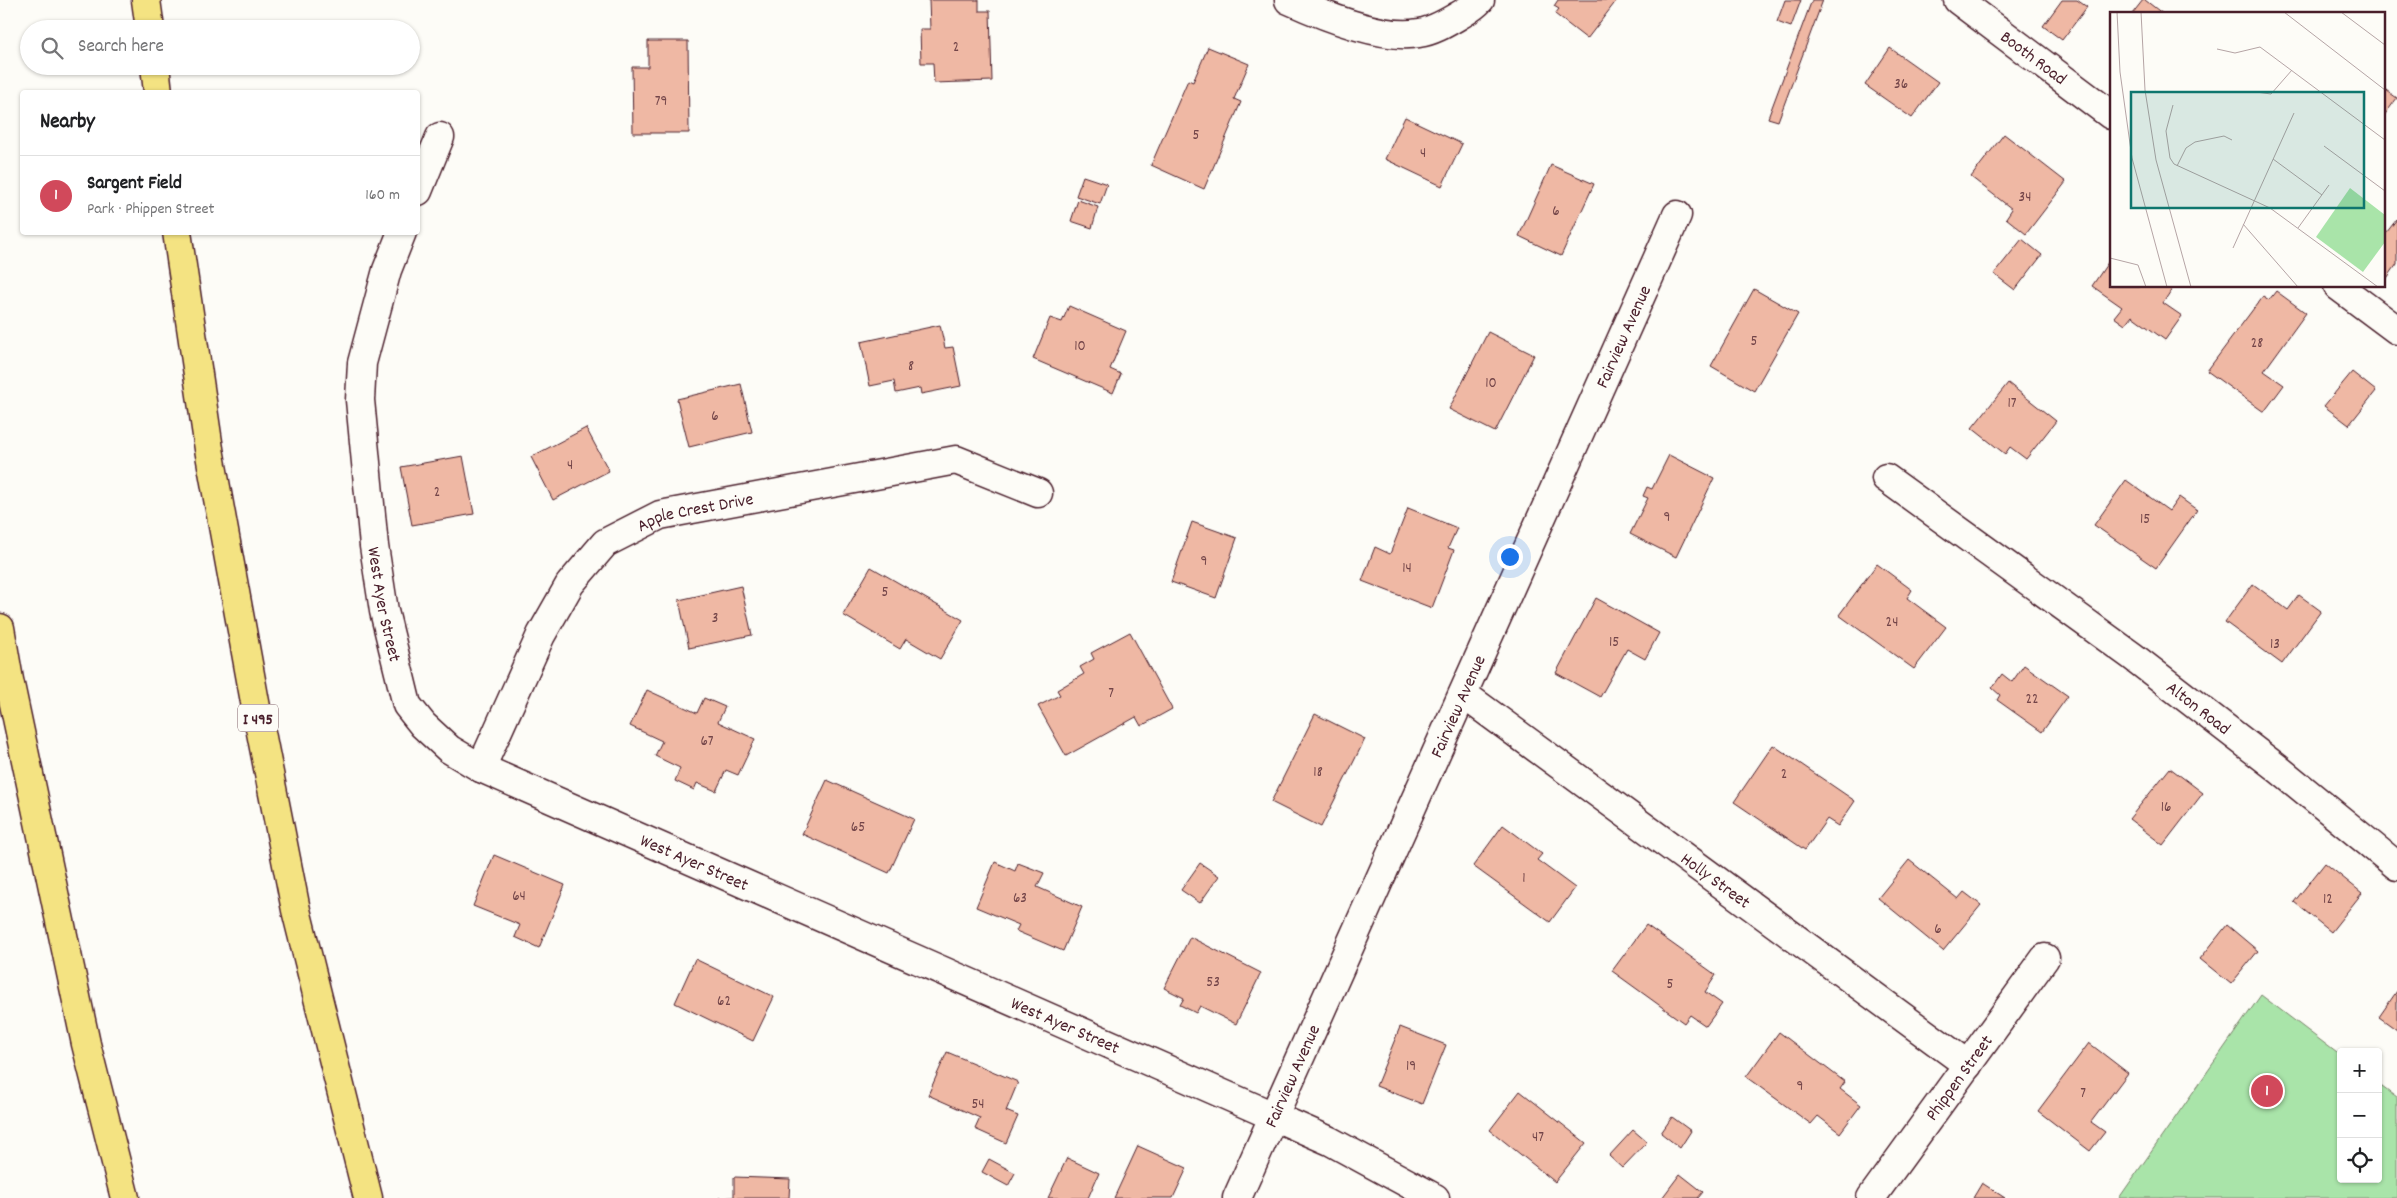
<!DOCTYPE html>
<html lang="en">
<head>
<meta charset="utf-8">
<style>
	:root { --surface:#fff; --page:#f6f6f6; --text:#202124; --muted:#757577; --line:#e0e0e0; --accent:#d1495b }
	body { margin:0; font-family:Dekko,sans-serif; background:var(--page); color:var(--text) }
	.controls { position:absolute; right:15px; bottom:15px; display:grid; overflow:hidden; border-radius:5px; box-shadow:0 1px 4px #0004 }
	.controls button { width:45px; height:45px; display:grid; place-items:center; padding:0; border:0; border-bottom:1px solid var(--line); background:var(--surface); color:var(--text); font:25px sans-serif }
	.you { position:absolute; left:1509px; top:556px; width:18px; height:18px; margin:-12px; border:4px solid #fff; border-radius:50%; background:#1a73e8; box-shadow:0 0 0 8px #1a73e833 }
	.badge { display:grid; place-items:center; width:32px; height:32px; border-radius:50%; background:var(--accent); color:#fff; font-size:16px; font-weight:700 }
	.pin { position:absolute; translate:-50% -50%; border:2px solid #fff; box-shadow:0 1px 5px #0006 }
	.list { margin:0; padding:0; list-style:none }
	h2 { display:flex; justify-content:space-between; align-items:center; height:65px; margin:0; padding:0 20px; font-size:21px }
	h2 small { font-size:16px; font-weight:400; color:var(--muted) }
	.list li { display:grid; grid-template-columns:32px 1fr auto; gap:15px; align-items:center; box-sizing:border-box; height:80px; padding:0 20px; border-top:1px solid var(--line) }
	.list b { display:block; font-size:19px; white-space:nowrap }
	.list p { margin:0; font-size:16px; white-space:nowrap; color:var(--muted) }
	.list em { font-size:16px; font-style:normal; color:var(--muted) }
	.icon { flex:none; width:28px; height:28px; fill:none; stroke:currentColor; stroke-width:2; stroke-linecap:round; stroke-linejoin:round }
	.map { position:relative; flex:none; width:2397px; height:1198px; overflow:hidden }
	.search { position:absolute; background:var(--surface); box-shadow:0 1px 4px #0004; left:20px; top:20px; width:400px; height:55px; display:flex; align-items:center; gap:12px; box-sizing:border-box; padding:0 18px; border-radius:28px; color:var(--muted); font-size:19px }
	.panel { position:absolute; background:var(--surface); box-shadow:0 1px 4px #0004; left:20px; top:90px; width:400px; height:145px; border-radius:5px }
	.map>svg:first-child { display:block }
	.green { fill:#a9e4a9; stroke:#7a826a }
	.building { fill:#efb8a4; stroke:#4a1f2b }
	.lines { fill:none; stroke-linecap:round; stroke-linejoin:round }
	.minor-casing { stroke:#4a1f2b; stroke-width:31 }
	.highway-casing { stroke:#4a1f2b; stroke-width:31 }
	.minor { stroke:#fdfcf7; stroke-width:28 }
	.highway { stroke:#f4e382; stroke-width:28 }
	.labels { text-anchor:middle; stroke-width:5; stroke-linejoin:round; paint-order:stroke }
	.number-label { font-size:15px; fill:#734549 }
	.shield { fill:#fdfcf7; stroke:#806168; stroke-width:1 }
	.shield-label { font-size:16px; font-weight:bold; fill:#4a1f2b }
	.street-label { font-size:18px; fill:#4a1f2b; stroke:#fdfcf7 }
	.inset-road { fill:none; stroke:#b5a4a5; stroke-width:1 }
	.view { fill:#0f766e; fill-opacity:0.15; stroke:#0f766e; stroke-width:2.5 }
	.inset-edge { fill:none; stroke:#4a1f2b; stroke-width:2.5 }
</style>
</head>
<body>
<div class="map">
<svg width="2397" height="1198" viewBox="0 0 2397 1198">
	<rect width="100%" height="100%" fill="#fdfcf7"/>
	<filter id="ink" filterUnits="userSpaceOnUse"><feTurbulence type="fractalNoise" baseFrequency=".02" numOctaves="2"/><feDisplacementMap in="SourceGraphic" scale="10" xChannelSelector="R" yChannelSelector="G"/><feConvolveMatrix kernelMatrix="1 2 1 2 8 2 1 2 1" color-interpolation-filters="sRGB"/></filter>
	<g filter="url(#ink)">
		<path class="green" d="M2261,995L2341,1056V1179H2378V1084L2397,1098V1198H2119Z"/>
		<g class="building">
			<path d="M929,0H979V11H990L992,81L934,83L933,63H921L920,29H930Z"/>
			<path d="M1558,0H1617L1587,39L1555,14L1559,9L1554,6Z"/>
			<path d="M1785,0H1801L1791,27L1777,22Z"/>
			<path d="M1812,0H1823L1778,121L1768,118Z"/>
			<path d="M2062,0H2077L2087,7L2062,40L2043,26Z"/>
			<path d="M2143,0H2145L2163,14H2132Z"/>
			<path d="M648,41H688L689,133H633L632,67H648Z"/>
			<path d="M1208,47L1249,64L1234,99L1241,102L1204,189L1151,165L1188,80L1193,82Z"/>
			<path d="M1890,48L1938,82L1912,118L1865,85Z"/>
			<path d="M2383,88L2397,98L2383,117Z"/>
			<path d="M1405,117L1462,144L1442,186L1385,159Z"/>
			<path d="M2004,134L2066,182L2026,234L2006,218L2012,209L1971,177Z"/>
			<path d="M1551,165L1594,184L1561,256L1519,236Z"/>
			<path d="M1083,176L1107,184L1100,204L1076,196Z"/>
			<path d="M1078,200L1098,207L1092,228L1071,221Z"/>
			<path d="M2397,219V264L2385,281L2383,237Z"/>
			<path d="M2022,239L2042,255L2015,290L1994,274Z"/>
			<path d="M2111,258V286H2174L2163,303L2182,316L2165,340L2132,316L2125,325L2114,317L2122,307L2092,286Z"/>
			<path d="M1754,289L1798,314L1754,391L1711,366Z"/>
			<path d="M2276,291L2306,313L2264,371L2284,385L2264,412L2207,371L2263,296L2269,300Z"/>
			<path d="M1069,306L1126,331L1110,369L1121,374L1113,393L1033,359L1050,318L1062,322Z"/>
			<path d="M940,325L945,348L953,347L961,386L921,394L920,388L896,393L894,381L870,386L861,342Z"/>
			<path d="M1488,332L1534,355L1495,432L1449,409Z"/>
			<path d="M2352,372L2376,391L2349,425L2324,406Z"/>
			<path d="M2008,383L2056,421L2026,459L2010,447L2005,454L1972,428Z"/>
			<path d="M741,384L752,432L689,447L677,399Z"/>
			<path d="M586,428L609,471L553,500L531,457Z"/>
			<path d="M1669,455L1714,478L1676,557L1630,534L1648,498L1643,496L1647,487L1652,489Z"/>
			<path d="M463,456L474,514L412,525L401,467Z"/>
			<path d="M2126,480L2169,511L2179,497L2197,510L2156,568L2094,525Z"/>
			<path d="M1408,508L1457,528L1448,548L1454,550L1432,608L1362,581L1375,547L1390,554Z"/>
			<path d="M1192,522L1237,538L1216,598L1171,582Z"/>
			<path d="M1877,564L1912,590L1907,598L1946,627L1914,669L1839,615Z"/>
			<path d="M871,567L963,620L940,659L906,639L900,649L843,615Z"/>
			<path d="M2253,584L2288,610L2299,595L2321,611L2282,664L2225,622Z"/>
			<path d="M741,586L752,635L689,648L679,600Z"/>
			<path d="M1596,598L1659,633L1645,659L1627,649L1600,697L1556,673Z"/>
			<path d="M1130,632L1172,709L1141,726L1136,717L1066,756L1038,706L1060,695L1057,690L1084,674L1080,667L1094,659L1091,653Z"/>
			<path d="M2024,665L2068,696L2042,732L1997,700L2000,695L1992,688L2002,674L2012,682Z"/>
			<path d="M647,690L697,713L704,698L725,707L718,722L755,739L738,775L726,770L716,791L697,783L694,790L675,781L680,768L655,756L662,741L630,726Z"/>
			<path d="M1315,714L1365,739L1321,827L1271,802Z"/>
			<path d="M1773,745L1855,801L1838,826L1827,819L1805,850L1734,802Z"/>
			<path d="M2170,768L2203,793L2163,845L2129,819Z"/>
			<path d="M827,780L914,819L889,873L802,834Z"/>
			<path d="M1503,825L1542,854L1537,860L1575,888L1550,922L1473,866Z"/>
			<path d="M494,855L565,885L539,948L515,937L520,925L473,906Z"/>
			<path d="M1909,860L1958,899L1964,892L1981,905L1943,951L1878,898Z"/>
			<path d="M995,862L1015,871L1018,863L1044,873L1037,887L1082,907L1063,951L1016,931L1019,925L976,907Z"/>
			<path d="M1200,863L1219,876L1200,903L1181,890Z"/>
			<path d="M2325,863L2362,893L2331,932L2294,902Z"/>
			<path d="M1646,925L1716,975L1705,992L1722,1004L1706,1026L1690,1015L1684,1023L1612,971Z"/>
			<path d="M2227,925L2258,951L2231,984L2200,959Z"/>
			<path d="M1190,937L1261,973L1236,1024L1200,1006L1196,1013L1180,1005L1184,998L1164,988Z"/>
			<path d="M695,959L774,997L753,1041L675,1003Z"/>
			<path d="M2397,991V1030L2379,1017Z"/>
			<path d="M1400,1027L1446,1045L1422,1104L1376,1086Z"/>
			<path d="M1779,1032L1845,1082L1840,1089L1861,1105L1840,1133L1818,1116L1811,1124L1746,1077Z"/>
			<path d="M2089,1043L2128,1073L2091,1122L2105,1132L2090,1151L2038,1111Z"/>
			<path d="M947,1052L1018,1082L1006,1111L1018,1116L1006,1143L975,1129L980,1118L928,1095Z"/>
			<path d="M1520,1091L1586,1143L1555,1182L1490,1130Z"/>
			<path d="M1672,1117L1691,1131L1680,1148L1661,1133Z"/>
			<path d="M1633,1130L1647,1142L1622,1168L1609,1156Z"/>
			<path d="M1138,1146L1187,1168L1173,1198H1114Z"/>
			<path d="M1067,1158L1099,1173L1088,1198H1048Z"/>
			<path d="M989,1159L1015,1173L1008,1186L982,1172Z"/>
			<path d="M1680,1174L1703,1192L1698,1198H1662Z"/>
			<path d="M734,1177L790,1179L789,1198H719L734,1197Z"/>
			<path d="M1982,1183L2005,1198H1973Z"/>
		</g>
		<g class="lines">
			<defs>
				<g id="minor">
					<path d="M1289,0C1322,15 1383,40 1419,33C1433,31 1446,23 1458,16C1466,11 1474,7 1480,0"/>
					<path id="s1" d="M1958,0L2111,115"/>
					<path d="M418,191L440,137"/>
					<path id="s2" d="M402,232L387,270L362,363L360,400L374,546L384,611L407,705L423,725L449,749L481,768L1330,1141L1435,1198"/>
					<path d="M2338,286L2397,330"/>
					<path id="s3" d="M1886,478L2132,656L2276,767L2397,866"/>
					<path id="s4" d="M1463,694L1968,1065"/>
					<path id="s5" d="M481,768L541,635L570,584L605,543L660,515L956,460L1038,493"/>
					<path id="s6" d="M1237,1198L1677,215"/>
					<path id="s7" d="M1871,1198L2045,958"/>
				</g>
				<g id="highway">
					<path d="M146,0L150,29"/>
					<path d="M155,66L158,92"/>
					<path d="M177,232L209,449L255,702L296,910L368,1198"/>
					<path d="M0,628L9,680L86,1044L125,1198"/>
				</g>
			</defs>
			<use href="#minor" class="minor-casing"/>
			<use href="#highway" class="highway-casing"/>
			<use href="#minor" class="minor"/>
			<use href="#highway" class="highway"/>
		</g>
	</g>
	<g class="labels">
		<g class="number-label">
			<text x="956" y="51">2</text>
			<text x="1901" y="88">36</text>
			<text x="661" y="105">79</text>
			<text x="1196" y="139">5</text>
			<text x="1423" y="157">4</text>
			<text x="2025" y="201">34</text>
			<text x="1556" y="215">6</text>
			<text x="1754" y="345">5</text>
			<text x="2257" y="347">28</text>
			<text x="1080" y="350">10</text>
			<text x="911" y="370">8</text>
			<text x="1491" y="387">10</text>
			<text x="2012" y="407">17</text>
			<text x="715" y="420">6</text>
			<text x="570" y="469">4</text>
			<text x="437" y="496">2</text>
			<text x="1667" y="521">9</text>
			<text x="2145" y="523">15</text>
			<text x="1204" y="565">9</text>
			<text x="1407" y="572">14</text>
			<text x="885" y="596">5</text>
			<text x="715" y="622">3</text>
			<text x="1892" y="626">24</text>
			<text x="1614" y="646">15</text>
			<text x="2275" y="648">13</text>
			<text x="1111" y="697">7</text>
			<text x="2032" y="703">22</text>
			<text x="707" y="745">67</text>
			<text x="1318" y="776">18</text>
			<text x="1784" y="778">2</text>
			<text x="2166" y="811">16</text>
			<text x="858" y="831">65</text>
			<text x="1524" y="882">1</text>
			<text x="519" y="900">64</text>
			<text x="1020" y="902">63</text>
			<text x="2328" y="903">12</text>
			<text x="1938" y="933">6</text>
			<text x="1213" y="986">53</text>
			<text x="1670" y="988">5</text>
			<text x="724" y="1005">62</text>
			<text x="1411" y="1070">19</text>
			<text x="1800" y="1090">9</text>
			<text x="2083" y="1097">7</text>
			<text x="978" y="1108">54</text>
			<text x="1538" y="1141">47</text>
		</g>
		<rect class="shield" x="238" y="704.5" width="40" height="27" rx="4"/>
		<g class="shield-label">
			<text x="258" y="724">I 495</text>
		</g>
		<g class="street-label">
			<text dy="6" stroke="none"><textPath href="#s1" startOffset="95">Booth Road</textPath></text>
			<text dy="6" stroke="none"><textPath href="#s6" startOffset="944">Fairview Avenue</textPath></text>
			<text dy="6" stroke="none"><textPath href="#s5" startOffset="355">Apple Crest Drive</textPath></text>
			<text dy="6" stroke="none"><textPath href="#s2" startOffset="380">West Ayer Street</textPath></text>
			<text dy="6" stroke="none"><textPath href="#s6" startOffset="539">Fairview Avenue</textPath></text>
			<text dy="6" stroke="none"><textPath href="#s3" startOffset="388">Alton Road</textPath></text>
			<text dy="6" stroke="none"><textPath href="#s2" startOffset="815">West Ayer Street</textPath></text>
			<text dy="6" stroke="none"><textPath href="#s4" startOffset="314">Holly Street</textPath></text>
			<text dy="6" stroke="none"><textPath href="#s2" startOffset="1220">West Ayer Street</textPath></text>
			<text dy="6" stroke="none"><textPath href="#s6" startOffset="134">Fairview Avenue</textPath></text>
			<text dy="6" stroke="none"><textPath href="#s7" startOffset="149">Phippen Street</textPath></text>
		</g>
	</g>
	<g transform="translate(2110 12)">
		<rect width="275" height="275" fill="#fdfcf7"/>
		<path d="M240,176L275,203V230L253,260L206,225Z" fill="#a9e4a9"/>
		<path class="inset-road" d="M7,0L10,60L22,146L57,275M31,0L35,78L46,148L81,275M174,0L275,78M231,0L275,33M107,37L125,41L150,35L275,128M146,80L161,82L182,58M63,93L56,119L60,146L64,152L160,196L268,275M214,134L275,179M163,147L212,183M67,154L76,136L85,130L114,124L122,128M133,212L188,275M188,216L219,173M123,236L184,101M0,246L28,253L36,275"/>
		<path class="view" d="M21,80H254V196H21Z"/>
		<rect width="275" height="275" class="inset-edge"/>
	</g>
</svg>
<div class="controls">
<button>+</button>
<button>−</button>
<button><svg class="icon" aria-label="locate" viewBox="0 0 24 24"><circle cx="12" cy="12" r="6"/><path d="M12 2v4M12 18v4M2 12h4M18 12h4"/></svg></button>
</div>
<div class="you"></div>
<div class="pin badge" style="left:2267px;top:1091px">1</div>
<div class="search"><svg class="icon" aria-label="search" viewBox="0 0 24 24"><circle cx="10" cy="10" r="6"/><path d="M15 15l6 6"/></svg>Search here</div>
<section class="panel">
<h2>Nearby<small></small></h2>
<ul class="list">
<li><span class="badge">1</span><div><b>Sargent Field</b><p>Park · Phippen Street</p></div><em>160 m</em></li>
</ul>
</section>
</div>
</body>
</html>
